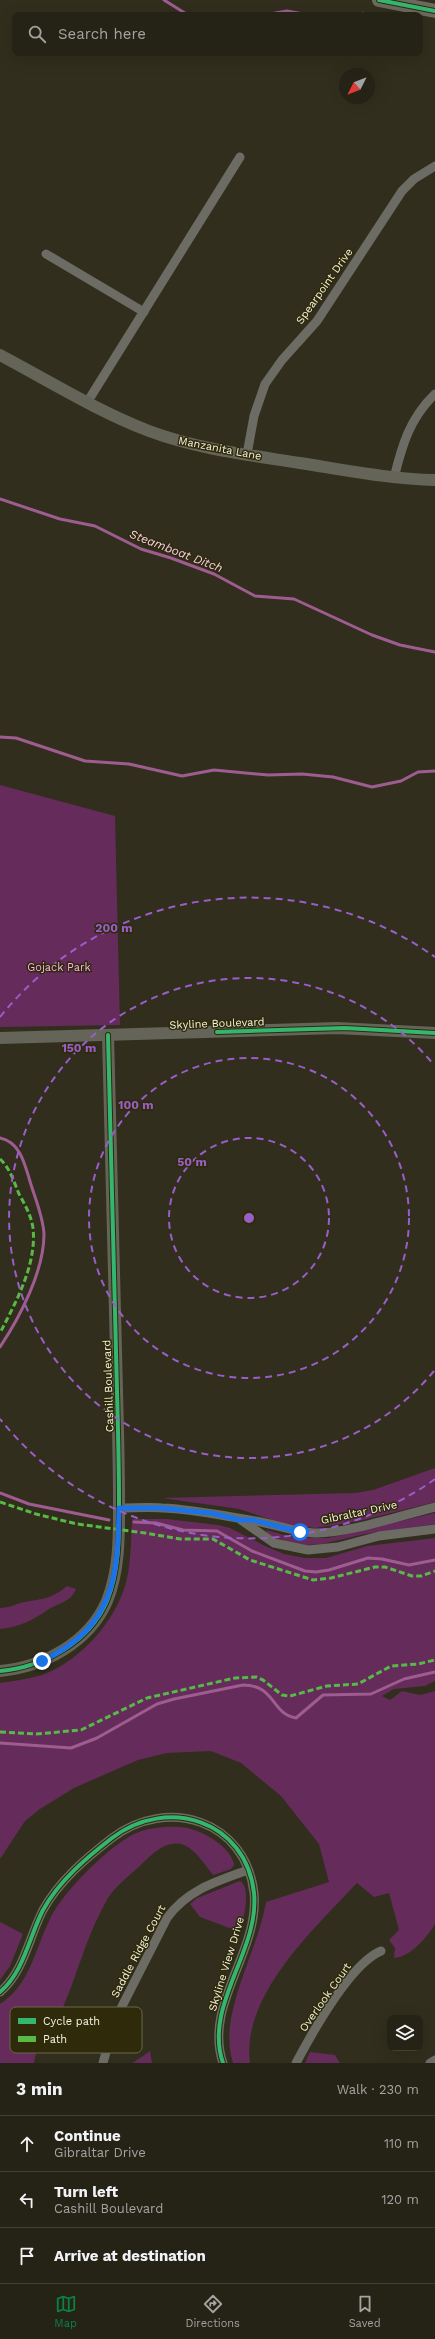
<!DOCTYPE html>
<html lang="en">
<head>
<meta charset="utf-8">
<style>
	:root { --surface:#252216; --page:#312f23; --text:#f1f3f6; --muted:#a3a4a1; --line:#423f35; --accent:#0b8043 }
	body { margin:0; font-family:"Work Sans",sans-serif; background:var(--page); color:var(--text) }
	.controls { position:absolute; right:12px; bottom:12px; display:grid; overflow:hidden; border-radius:8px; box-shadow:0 4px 16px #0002 }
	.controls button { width:36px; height:36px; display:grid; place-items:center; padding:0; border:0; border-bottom:1px solid var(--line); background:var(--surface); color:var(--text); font:20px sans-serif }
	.compass { position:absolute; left:339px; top:68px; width:36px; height:36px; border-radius:50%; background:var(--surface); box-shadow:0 4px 16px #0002; rotate:228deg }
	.stop { position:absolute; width:12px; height:12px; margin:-9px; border:3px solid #1a73e8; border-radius:50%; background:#fff }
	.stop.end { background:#1a73e8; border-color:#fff; box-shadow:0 1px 4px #0008 }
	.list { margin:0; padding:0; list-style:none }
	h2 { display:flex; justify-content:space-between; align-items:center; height:52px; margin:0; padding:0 16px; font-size:17px }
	h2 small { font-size:13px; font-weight:400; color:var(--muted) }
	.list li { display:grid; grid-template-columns:26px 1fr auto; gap:12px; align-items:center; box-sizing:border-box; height:56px; padding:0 16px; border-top:1px solid var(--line) }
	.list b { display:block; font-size:15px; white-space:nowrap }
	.list p { margin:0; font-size:13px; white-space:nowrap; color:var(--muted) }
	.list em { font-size:13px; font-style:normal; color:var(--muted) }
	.icon { flex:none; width:22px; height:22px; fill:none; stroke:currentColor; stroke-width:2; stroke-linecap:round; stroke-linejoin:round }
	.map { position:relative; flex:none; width:435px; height:2063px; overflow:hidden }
	.search { position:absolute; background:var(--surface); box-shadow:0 4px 16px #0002; left:12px; right:12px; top:12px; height:44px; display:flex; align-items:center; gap:10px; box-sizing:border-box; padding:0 14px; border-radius:8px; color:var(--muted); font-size:15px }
	.sheet { height:220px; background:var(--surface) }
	nav { display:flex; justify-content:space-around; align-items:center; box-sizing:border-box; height:56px; border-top:1px solid var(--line); background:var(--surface); font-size:11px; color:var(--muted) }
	nav a { display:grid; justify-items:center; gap:2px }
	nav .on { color:var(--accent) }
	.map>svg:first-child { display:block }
	.green { fill:#652b5a }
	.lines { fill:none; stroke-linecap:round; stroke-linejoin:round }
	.stream { stroke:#9f5c91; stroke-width:3 }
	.street { stroke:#6c6b64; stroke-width:9 }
	.secondary { stroke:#656458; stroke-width:12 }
	.primary { stroke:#6c6a5f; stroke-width:14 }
	.quiet { stroke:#58b947; stroke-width:3; stroke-dasharray:6 3; stroke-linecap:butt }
	.cycleway-casing { stroke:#2e2a0a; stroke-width:6 }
	.cycleway { stroke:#33b770; stroke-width:4 }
	.route { stroke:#1a73e8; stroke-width:5 }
	.ring { fill:none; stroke:#9a5ec8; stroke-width:2; stroke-dasharray:7 5 }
	.labels { text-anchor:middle; stroke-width:3; stroke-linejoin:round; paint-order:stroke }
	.street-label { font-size:11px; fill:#f5f3e1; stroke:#2e2a0a }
	.park-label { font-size:11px; fill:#feaeee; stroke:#2e2a0a }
	.water-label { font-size:12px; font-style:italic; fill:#f6ceed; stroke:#2e2a0a }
	.key { fill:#2e2a0a; stroke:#6a664a; stroke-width:1 }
	.key-label { font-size:11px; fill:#f5f3e1 }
	.centre { fill:#9a5ec8; stroke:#2e2a0a; stroke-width:2 }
	.ring-label { font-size:12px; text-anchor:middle; font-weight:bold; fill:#9a5ec8; stroke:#2e2a0a; stroke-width:3; stroke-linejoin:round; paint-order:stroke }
</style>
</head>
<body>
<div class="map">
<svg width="435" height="2063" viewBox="0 0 435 2063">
	<rect width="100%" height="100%" fill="#312e1d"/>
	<g class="green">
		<path d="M0,785L115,816L120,1025L0,1027Z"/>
		<path d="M435,1468V1502L359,1521L315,1528L285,1524L239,1509L162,1498L355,1493L373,1490Z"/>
		<path d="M435,1513V1524L365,1534L322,1544L306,1545L286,1541L268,1535L266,1530L295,1538H329Z"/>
		<path d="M132,1519H167L218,1525L230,1528L267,1547L284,1554L305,1558H326L367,1546L435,1538V1681L425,1686L394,1689L382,1696L390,1700L402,1691L420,1695L435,1691V1924C427,1937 411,1957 394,1958L395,1948L389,1940L399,1930L389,1893L374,1897L357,1883C315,1928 241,1995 250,2063H233C217,2015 258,1952 266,1902L329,1882L319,1844L281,1796L241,1763L211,1751L167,1753L138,1760L74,1788L40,1809L25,1821L0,1859V1683C14,1681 28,1679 42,1675C80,1661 115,1622 126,1583C131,1563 131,1540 132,1519Z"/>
		<path d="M67,1586L76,1589C71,1602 59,1603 49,1609C33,1620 20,1627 0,1629V1608C9,1608 16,1604 24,1602C42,1599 52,1599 67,1586Z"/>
		<path d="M163,1827C172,1827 182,1826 191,1829C206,1833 232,1848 234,1865L231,1869L213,1875C205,1865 196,1850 184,1845C168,1839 154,1852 144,1862C133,1873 116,1885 108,1898C88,1932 79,1969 64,2005C54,2029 39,2033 34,2063H0V2004C30,1985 35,1949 50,1919C62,1893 112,1842 139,1832C146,1829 155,1828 163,1827Z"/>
		<path d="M240,1881C252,1888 243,1921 240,1932L200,1917L190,1904L197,1898Z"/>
		<path d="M0,1922L23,1934L10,1966L0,1980Z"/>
		<path d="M150,2051L152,2063H133L134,2062Z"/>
		<path d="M310,2052L335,2055L340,2063H305Z"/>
	</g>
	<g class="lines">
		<g class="stream">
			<path d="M164,0L188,15"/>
			<path d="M264,15L287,11L309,15"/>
			<path d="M328,15H335"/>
			<path d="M362,15L363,13"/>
			<path d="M0,499L60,519L95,526L141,549L171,558L214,574L255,596L294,599L372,635L400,645L435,652"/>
			<path d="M0,737L16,738L85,761L129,764L182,776L214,770L268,775L302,774L333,777L372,787L401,781L418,772L435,771"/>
			<path d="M0,1138C19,1142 24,1161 29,1178C34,1196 43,1215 44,1234C44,1271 20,1317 0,1347"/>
			<path d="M0,1493L29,1504L109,1520"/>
			<path d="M134,1522L156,1523L183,1530L217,1531L252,1551L305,1571L316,1572L329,1570L368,1558L382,1559L409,1565L435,1560"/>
			<path d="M0,1743L71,1748L97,1738L157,1704L174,1699L243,1685C276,1685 271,1714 296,1718L323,1695L371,1694L404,1679L435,1672"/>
		</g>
		<g class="street">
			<path d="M46,254L144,312"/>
			<path d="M88,401L240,157"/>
			<path d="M247,454L254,416L265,384L282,360L317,321L402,191L414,179L435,166"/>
			<path d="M394,478C402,445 410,418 435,394"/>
			<path d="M119,1508C133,1508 148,1507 162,1508C193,1509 224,1516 255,1521C275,1524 293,1532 314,1533C347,1534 402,1515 435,1507"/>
			<path d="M241,1520L274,1543L308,1550L338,1547L379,1536L435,1529"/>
			<path d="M0,1992C24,1972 29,1937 43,1910C59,1881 86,1858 112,1838C167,1796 246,1820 254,1893C260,1951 203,2005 223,2063"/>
			<path d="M103,2063L115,2020L167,1918C187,1890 217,1881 248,1870"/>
			<path d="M296,2063C312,2033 350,1964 381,1951"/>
			<path d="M430,2063L435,2060"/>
		</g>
		<g class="secondary">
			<path d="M0,355C49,381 97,411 149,431C197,449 249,455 300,463C345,470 390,479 435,480"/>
			<path d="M0,1038L337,1028L435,1033"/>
			<path d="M0,1671C43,1667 89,1643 107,1601C120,1569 119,1534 119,1500C119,1464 118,1428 117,1391C114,1272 111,1154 108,1035"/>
		</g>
		<path class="primary" d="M379,0L435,11"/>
		<g class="quiet">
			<path d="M0,1159C10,1168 14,1182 19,1194C25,1205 31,1215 33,1228C37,1264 16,1302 0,1333"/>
			<path d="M0,1502L36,1514L77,1524L145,1533L180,1539H213L250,1560L313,1580L331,1578L375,1567H385L412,1576H421L435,1571"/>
			<path d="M0,1732L36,1734L81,1730L147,1698L235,1678L256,1677L263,1680L282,1695L290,1696L327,1686L358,1684L391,1666L418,1664L435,1660"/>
		</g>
		<defs>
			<g id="cycleway">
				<path d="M379,0L435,11"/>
				<path d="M217,1032L345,1028L435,1033"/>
				<path d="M0,1671C43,1667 89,1643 107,1601C120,1569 119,1534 119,1500C119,1464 118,1428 117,1391C114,1272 111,1154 108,1035"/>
				<path d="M0,1992C24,1972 29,1937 43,1910C59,1881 86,1858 112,1838C167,1796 246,1820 254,1893C260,1951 203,2005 223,2063"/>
			</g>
		</defs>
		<use href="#cycleway" class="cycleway-casing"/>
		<use href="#cycleway" class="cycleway"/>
	</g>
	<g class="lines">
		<path class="route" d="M42,1661C113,1627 118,1580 119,1508H161L211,1513L240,1520H253L300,1532"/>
	</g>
	<g class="ring">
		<circle cx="249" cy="1218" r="80"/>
		<circle cx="249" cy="1218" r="160"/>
		<path d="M434 1371A240 240 0 1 1 434 1065"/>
		<path d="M435 1479A320 320 0 0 1 0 1419M0 1017A320 320 0 0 1 435 957"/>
	</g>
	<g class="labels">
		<g class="street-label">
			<text transform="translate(324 286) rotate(-55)" y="4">Spearpoint Drive</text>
			<text transform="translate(220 448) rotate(11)" y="4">Manzanita Lane</text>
			<text transform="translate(217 1023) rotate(-2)" y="4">Skyline Boulevard</text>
			<text transform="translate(108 1386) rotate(-92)" y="4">Cashill Boulevard</text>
			<text transform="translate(359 1512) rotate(-12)" y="4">Gibraltar Drive</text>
			<text transform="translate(138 1951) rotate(-62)" y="4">Saddle Ridge Court</text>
			<text transform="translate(226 1964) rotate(-73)" y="4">Skyline View Drive</text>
			<text transform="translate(325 1997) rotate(-55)" y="4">Overlook Court</text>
		</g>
		<g class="park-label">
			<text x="59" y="971">Gojack Park</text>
		</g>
		<g class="water-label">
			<text transform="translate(176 551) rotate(21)" y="4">Steamboat Ditch</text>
		</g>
	</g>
	<rect x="10" y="2007" width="132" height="46" rx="6" class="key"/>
	<rect x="18" y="2018" width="18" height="6" fill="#33b770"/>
	<rect x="18" y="2036" width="18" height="6" fill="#58b947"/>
	<g class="key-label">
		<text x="43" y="2025">Cycle path</text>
		<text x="43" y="2043">Path</text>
	</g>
	<circle cx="249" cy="1218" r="6" class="centre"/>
	<g class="ring-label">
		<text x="114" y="932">200 m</text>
		<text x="79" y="1052">150 m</text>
		<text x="136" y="1109">100 m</text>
		<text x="192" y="1166">50 m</text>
	</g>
</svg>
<div class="controls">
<button><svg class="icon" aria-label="layers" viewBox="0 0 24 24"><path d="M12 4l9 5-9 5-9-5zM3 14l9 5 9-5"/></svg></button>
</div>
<svg class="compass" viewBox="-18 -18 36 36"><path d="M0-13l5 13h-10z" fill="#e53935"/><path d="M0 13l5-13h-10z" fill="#a3a4a1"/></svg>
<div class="stop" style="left:300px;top:1532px"></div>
<div class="stop end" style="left:42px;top:1661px"></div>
<div class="search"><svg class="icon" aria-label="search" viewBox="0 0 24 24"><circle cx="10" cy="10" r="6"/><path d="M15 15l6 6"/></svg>Search here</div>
</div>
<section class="sheet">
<h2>3 min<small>Walk · 230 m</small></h2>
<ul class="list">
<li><svg class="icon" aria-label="ahead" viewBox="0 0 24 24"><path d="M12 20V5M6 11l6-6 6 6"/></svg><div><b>Continue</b><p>Gibraltar Drive</p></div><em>110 m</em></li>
<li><svg class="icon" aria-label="left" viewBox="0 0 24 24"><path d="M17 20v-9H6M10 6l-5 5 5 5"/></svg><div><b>Turn left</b><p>Cashill Boulevard</p></div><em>120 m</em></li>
<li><svg class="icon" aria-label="arrive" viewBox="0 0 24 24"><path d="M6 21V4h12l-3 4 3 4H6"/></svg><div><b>Arrive at destination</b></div></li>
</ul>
</section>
<nav>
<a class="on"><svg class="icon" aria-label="map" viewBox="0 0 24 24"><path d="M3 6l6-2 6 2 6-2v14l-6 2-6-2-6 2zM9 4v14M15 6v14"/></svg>Map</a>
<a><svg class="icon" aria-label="directions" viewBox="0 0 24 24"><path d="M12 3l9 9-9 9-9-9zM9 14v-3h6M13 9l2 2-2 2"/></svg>Directions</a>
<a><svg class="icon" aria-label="saved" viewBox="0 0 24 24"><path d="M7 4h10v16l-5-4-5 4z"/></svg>Saved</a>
</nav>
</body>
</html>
